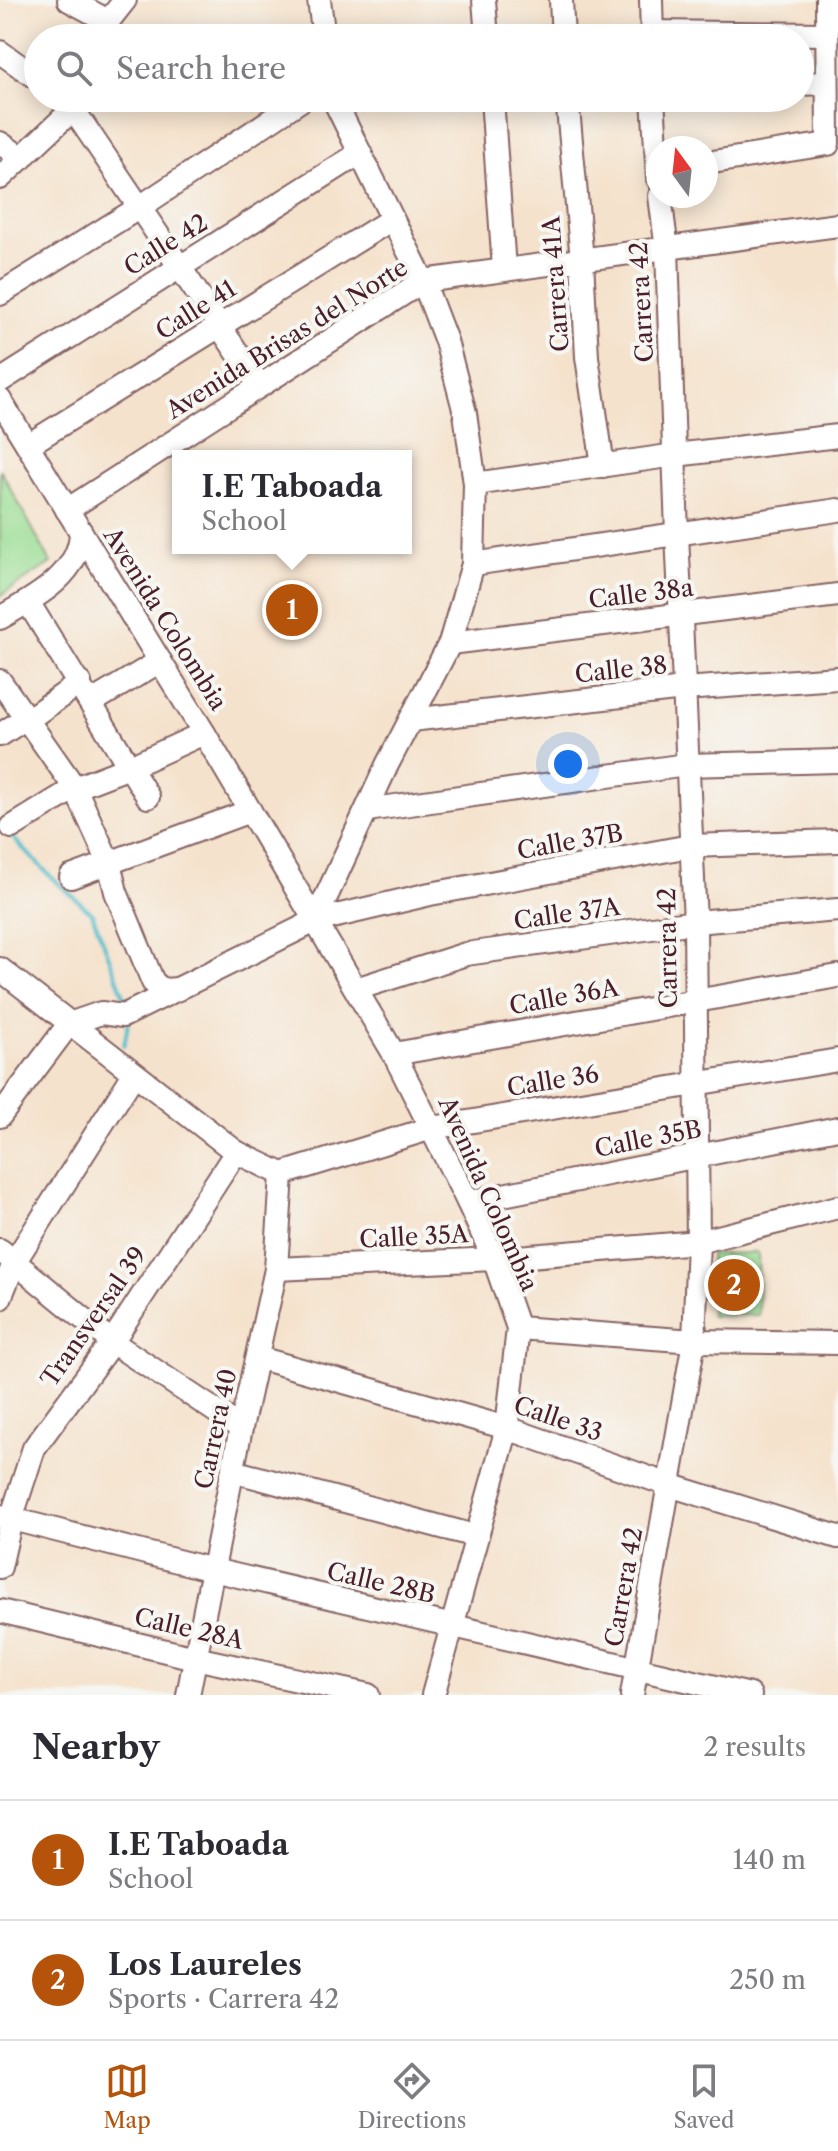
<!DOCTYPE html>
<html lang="en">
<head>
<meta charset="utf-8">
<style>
	:root { --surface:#fff; --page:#f2f2f3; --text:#2b2b33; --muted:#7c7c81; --line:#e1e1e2; --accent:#b45309 }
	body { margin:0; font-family:"Libre Caslon Text",serif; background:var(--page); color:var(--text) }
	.compass { position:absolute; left:646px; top:136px; width:72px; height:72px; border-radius:50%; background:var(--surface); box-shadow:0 4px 20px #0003; rotate:345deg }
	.you { position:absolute; left:568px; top:764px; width:28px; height:28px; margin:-20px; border:6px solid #fff; border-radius:50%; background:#1a73e8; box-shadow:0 0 0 12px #1a73e833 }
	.badge { display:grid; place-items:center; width:52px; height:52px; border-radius:50%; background:var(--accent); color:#fff; font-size:26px; font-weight:700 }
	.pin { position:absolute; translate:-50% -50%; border:4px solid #fff; box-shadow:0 2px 8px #0006 }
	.popup { position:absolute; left:172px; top:450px; width:240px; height:104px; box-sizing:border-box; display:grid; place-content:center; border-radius:0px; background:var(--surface); filter:drop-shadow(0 2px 6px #0005); font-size:26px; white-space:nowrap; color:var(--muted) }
	.popup b { font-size:30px; color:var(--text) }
	.popup::after { content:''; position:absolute; left:50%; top:100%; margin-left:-16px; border:16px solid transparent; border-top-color:var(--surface) }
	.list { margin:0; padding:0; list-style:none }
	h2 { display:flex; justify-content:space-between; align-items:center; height:104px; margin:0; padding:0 32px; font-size:34px }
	h2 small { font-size:26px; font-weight:400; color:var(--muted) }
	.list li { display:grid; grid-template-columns:52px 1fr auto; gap:24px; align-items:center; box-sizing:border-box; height:120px; padding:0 32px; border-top:2px solid var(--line) }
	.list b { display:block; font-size:30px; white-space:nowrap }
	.list p { margin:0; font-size:26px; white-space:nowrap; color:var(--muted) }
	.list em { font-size:26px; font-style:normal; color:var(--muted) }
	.icon { flex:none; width:44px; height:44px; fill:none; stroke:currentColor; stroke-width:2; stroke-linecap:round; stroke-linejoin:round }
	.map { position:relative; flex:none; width:838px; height:1695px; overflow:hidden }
	.search { position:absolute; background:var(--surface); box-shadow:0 4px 20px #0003; left:24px; right:24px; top:24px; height:88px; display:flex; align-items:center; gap:20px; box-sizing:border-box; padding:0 28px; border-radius:44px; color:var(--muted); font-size:30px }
	.sheet { height:344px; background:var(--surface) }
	nav { display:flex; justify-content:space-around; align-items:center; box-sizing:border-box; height:112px; border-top:2px solid var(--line); background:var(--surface); font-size:22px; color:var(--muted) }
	nav a { display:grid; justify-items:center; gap:4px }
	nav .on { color:var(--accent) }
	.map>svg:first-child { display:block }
	.green { fill:#9cde95; stroke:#737e60; stroke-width:2 }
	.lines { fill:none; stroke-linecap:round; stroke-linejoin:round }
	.stream { stroke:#51bdcc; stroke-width:4 }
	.minor-casing { stroke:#866363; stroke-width:26 }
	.minor { stroke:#fff; stroke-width:22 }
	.labels { text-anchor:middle; stroke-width:8; stroke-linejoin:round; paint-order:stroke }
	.street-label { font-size:24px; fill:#4a1f2b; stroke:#f6f6f2 }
</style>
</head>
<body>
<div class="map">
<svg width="838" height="1695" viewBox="0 0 838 1695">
	<rect width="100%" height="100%" fill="#f6f6f2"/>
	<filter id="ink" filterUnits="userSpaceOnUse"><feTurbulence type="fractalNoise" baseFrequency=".0125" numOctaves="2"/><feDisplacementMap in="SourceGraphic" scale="16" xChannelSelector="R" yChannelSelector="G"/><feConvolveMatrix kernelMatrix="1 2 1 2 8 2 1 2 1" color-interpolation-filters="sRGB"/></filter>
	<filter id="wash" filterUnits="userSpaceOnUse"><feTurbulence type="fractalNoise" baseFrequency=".006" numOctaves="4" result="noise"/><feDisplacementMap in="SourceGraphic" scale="32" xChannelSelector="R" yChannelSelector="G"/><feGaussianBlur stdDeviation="1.8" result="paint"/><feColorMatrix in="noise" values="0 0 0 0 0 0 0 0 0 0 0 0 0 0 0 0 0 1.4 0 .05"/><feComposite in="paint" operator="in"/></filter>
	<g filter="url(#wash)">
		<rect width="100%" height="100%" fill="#f5e2cc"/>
		<g class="green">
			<path d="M0,469L51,563L0,596Z"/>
			<path d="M758,1253L759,1315L711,1316L710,1254Z"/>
		</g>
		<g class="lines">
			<g class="stream">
				<path d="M11,836L52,878L92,913L126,1001"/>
				<path d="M124,1045L128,1024"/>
			</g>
		</g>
	</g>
	<g filter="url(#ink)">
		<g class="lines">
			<defs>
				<g id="minor">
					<path d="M69,0L108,21"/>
					<path d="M319,0L324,38"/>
					<path d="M484,0L487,38"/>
					<path d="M561,0L563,38"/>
					<path d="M651,0L652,38"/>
					<path d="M652,32L827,34"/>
					<path d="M95,38L125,0"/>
					<path d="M0,52L38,79"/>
					<path d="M800,84L827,83"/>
					<path d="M60,98L73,109L260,386"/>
					<path d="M492,98L504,269"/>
					<path d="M567,98L582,260L587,357L603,466"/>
					<path d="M653,98L658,179"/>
					<path d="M334,101L366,98"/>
					<path d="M0,143L22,158"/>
					<path d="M706,163L828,144L827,0"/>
					<path d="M0,178L73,109"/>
					<path d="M0,294L140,207L304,98"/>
					<path d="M0,381L360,153"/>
					<path d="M0,400L204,733L394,1054L468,1202L494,1259L518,1328L507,1428L433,1695"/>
					<path d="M28,445L392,219"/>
					<path d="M475,484L675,455L838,436"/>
					<path d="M67,510L423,281L838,225"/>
					<path d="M473,564L838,510"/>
					<path d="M28,602L148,797"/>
					<path d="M0,618C33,599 80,575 81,532"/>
					<path d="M450,643L838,595"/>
					<path d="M0,681L75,788L109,863L116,892L153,982L163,990L178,989"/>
					<path d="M92,702L160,661"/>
					<path d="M27,720L80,683"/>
					<path d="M411,720L684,689L838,678"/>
					<path d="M0,735L26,718"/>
					<path d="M367,810L686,765L838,761"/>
					<path d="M12,827L75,788L132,766L204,733"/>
					<path d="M71,877L250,811"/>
					<path d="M315,921L387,765L450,643L473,564L475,484L465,413L446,341L423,281L333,98"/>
					<path d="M0,969L236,1152L282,1174"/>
					<path d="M356,989L466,954L695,922L838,910"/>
					<path d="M394,1054L838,976"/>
					<path d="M0,1116L69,1024L101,1013L123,1016L315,921L430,894L690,846L838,841"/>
					<path d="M282,1174L432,1128L838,1060"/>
					<path d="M468,1202L838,1128"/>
					<path d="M0,1250L112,1342L241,1428"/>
					<path d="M276,1269L494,1259L698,1242L838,1207"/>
					<path d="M0,1298L15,1261L134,1074"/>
					<path d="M518,1328L694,1341L838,1343"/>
					<path d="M259,1358L507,1428L669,1485L838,1537"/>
					<path d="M233,1471L475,1536"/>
					<path d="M0,1516L213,1570L750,1695"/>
					<path d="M0,1567L11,1519L34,1448L112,1342L236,1152"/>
					<path d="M0,1611L195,1658L368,1695"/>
					<path d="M188,1695L241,1428L276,1269L282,1174"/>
					<path d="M632,1695L694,1341L698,1242L695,922L677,534L667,250L660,196"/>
				</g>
			</defs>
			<use href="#minor" class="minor-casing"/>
			<use href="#minor" class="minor"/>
		</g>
	</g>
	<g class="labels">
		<g class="street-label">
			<text transform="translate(166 245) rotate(-32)" y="8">Calle 42</text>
			<text transform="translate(556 284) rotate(-94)" y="8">Carrera 41A</text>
			<text transform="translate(642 302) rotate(-93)" y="8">Carrera 42</text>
			<text transform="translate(196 310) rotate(-32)" y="8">Calle 41</text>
			<text transform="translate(287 339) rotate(-32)" y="8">Avenida Brisas del Norte</text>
			<text transform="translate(641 594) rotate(-7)" y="8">Calle 38a</text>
			<text transform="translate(165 619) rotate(58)" y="8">Avenida Colombia</text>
			<text transform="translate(621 670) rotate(-6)" y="8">Calle 38</text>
			<text transform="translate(570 842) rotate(-10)" y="8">Calle 37B</text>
			<text transform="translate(567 914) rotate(-8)" y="8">Calle 37A</text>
			<text transform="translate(668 948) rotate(-91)" y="8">Carrera 42</text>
			<text transform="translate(564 997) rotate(-10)" y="8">Calle 36A</text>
			<text transform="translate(553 1081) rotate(-9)" y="8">Calle 36</text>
			<text transform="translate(648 1139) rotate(-11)" y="8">Calle 35B</text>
			<text transform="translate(488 1194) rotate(66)" y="8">Avenida Colombia</text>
			<text transform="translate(414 1237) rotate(-3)" y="8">Calle 35A</text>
			<text transform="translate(94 1317) rotate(-55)" y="8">Transversal 39</text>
			<text transform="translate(558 1419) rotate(19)" y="8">Calle 33</text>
			<text transform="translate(216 1429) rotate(-78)" y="8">Carrera 40</text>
			<text transform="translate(381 1583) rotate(13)" y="8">Calle 28B</text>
			<text transform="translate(624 1587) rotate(-80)" y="8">Carrera 42</text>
			<text transform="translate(189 1629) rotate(13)" y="8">Calle 28A</text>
		</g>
	</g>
</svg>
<svg class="compass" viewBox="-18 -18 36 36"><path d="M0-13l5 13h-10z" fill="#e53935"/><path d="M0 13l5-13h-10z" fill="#7c7c81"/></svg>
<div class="you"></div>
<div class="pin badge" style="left:292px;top:610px">1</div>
<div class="popup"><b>I.E Taboada</b>School</div>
<div class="pin badge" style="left:734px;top:1285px">2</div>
<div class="search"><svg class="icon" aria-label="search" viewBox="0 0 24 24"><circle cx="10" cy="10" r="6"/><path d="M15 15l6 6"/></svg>Search here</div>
</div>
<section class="sheet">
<h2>Nearby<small>2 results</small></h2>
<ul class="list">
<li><span class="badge">1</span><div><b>I.E Taboada</b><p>School</p></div><em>140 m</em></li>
<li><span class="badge">2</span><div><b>Los Laureles</b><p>Sports · Carrera 42</p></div><em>250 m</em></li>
</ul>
</section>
<nav>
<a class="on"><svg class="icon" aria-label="map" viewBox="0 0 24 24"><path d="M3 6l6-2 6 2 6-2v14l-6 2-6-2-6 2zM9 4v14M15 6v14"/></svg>Map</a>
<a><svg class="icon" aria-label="directions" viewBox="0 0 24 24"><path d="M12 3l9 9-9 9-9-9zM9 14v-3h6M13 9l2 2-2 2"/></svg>Directions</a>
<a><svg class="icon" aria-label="saved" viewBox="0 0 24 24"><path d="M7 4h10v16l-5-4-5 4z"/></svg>Saved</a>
</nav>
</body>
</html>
